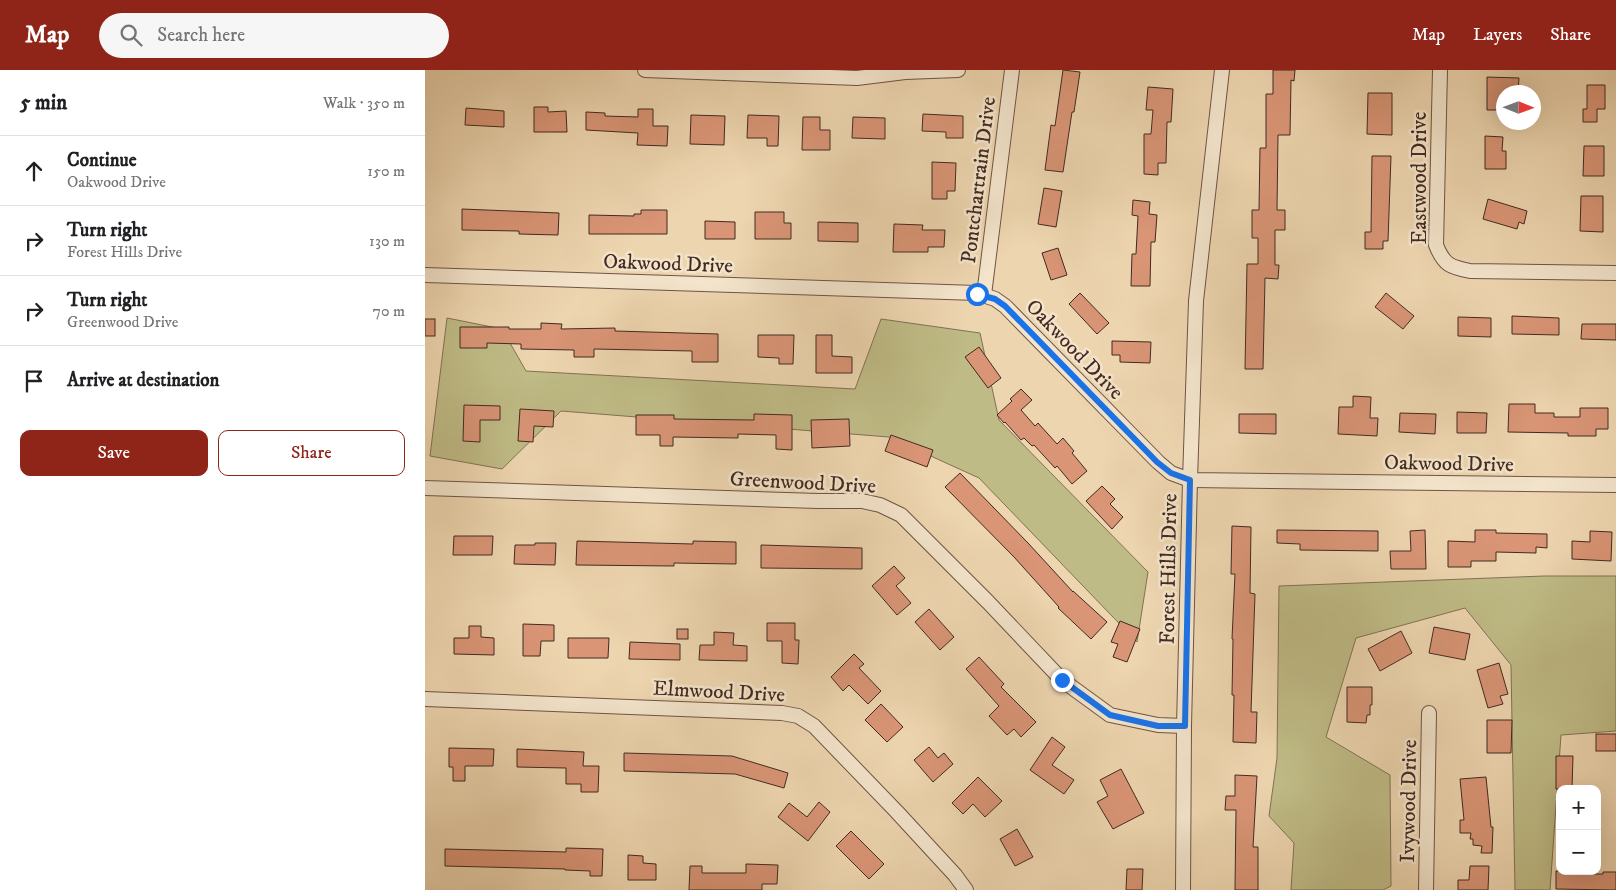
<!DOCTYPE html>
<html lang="en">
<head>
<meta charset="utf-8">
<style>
	:root { --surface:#fff; --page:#f6f6f6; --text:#202124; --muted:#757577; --line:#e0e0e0; --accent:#8f2418 }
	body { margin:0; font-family:"IM FELL DW Pica",serif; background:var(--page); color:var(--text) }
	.controls { position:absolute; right:15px; bottom:15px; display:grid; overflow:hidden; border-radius:10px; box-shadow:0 5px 20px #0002 }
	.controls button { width:45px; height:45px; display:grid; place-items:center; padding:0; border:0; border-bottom:1px solid var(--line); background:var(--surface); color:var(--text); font:25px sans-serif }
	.compass { position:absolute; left:1071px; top:15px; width:45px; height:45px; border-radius:50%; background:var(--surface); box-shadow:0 5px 20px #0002; rotate:91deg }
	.stop { position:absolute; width:15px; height:15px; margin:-11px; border:4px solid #1a73e8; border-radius:50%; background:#fff }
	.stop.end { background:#1a73e8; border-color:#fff; box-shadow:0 1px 5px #0008 }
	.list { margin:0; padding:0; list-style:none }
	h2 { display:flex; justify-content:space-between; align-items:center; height:65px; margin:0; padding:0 20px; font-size:21px }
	h2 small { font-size:16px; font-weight:400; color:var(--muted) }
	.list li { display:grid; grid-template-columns:32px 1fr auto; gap:15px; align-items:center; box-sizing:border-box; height:70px; padding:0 20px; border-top:1px solid var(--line) }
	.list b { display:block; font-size:19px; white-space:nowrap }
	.list p { margin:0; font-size:16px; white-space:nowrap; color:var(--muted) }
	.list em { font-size:16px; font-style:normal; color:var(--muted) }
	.actions { display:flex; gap:10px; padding:15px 20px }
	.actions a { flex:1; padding:11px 0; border:1px solid var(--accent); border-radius:10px; text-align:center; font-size:18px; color:var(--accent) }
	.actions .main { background:var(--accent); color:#fff }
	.icon { flex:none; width:28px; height:28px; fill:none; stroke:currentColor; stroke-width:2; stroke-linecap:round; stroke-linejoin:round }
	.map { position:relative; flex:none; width:1191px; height:820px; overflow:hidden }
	header { display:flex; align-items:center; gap:30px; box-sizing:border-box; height:70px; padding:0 25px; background:var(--accent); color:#fff }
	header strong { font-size:24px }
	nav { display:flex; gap:28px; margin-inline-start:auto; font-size:18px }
	.search { width:350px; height:45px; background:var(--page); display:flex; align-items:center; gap:12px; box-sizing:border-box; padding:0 18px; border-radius:28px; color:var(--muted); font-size:19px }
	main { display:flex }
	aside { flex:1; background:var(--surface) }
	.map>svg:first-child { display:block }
	.green { fill:#bfbb86; stroke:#817254 }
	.building { fill:#d99576; stroke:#432a21 }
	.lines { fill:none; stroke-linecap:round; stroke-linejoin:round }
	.street-casing { stroke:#6e5544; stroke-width:16 }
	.street { stroke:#f3e4cb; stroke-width:14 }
	.route { stroke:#1a73e8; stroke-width:6 }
	.labels { text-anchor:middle; stroke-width:5; stroke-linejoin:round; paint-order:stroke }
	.street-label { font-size:21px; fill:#432a21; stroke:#f3e4cb }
</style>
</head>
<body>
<header>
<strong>Map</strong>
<div class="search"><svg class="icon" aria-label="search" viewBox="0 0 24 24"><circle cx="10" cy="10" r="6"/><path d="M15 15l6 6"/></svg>Search here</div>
<nav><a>Map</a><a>Layers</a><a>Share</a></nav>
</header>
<main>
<aside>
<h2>5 min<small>Walk · 350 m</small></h2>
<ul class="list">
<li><svg class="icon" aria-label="ahead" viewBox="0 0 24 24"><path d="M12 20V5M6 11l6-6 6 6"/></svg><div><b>Continue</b><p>Oakwood Drive</p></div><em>150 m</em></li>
<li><svg class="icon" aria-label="right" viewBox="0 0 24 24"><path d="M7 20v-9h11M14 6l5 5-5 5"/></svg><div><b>Turn right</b><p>Forest Hills Drive</p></div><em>130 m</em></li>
<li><svg class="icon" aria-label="right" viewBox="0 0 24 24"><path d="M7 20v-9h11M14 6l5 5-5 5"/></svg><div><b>Turn right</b><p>Greenwood Drive</p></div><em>70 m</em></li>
<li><svg class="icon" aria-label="arrive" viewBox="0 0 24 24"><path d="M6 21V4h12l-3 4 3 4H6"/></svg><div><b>Arrive at destination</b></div></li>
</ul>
<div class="actions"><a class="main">Save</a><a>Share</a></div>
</aside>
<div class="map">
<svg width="1191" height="820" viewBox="0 0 1191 820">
	<rect width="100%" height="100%" fill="#edd5af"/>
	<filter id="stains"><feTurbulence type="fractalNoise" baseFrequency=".004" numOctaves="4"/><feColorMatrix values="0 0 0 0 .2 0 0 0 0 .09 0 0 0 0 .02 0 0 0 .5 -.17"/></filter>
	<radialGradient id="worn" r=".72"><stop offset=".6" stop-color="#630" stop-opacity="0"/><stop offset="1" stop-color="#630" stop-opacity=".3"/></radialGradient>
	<g class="green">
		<path d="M22,248L77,259L101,301L430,319L456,249L555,263L574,350L723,502L712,572L554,408L464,367L136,341L77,399L5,386Z"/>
		<path d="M1119,506H1191V661L1136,665L1125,820H1090L1086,595L1040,538L931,568L901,667L965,705L966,816L958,820H866L869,773L844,746L852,688L854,516Z"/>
	</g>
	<g class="building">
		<path d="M638,0L655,2L649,42H647L638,102L620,100L626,55L630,56Z"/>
		<path d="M848,0H870L869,11L866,10L865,65H853L852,140H860V160H850V195H854L853,209L840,208L838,299H820L822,194H833V168H827V140H834L835,78H841V24H848Z"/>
		<path d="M1062,7L1094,8L1093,21H1081V22H1078V40H1062Z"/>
		<path d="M1162,15H1180V39H1172V52H1158V39H1162Z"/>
		<path d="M723,17L748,19L746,52H742L741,93H733V105L719,104V64H726L728,40H721Z"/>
		<path d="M943,23H967V65L942,64Z"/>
		<path d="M109,37H123V42L141,41L142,62H109Z"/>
		<path d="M41,38L79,41V57L40,55Z"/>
		<path d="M213,39H228V56H243L242,76L212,75L213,63L161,60V42L180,43V46L213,47Z"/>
		<path d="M498,44L538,46V68H521V62L497,61Z"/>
		<path d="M266,45L300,46L299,75L265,74Z"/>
		<path d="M323,45L354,46L353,76H342V68H322Z"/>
		<path d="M378,47H395V60H405V80H377Z"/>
		<path d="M428,47L460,48V69L427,68Z"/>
		<path d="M1060,66L1078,67L1077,81H1081V99H1060Z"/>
		<path d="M1159,76H1179V106H1158Z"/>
		<path d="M947,86H966L963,171H958V179H940V162H946Z"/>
		<path d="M507,92L531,93L530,121H522V129H507Z"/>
		<path d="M619,118L637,121L631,157L613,154Z"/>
		<path d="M1156,126H1178V162L1155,161Z"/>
		<path d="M1063,129L1102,141L1099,154L1094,152L1092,159L1058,149Z"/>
		<path d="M708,130L725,132L724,144L732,145L730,172H726L725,216H706L707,184H711L713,146L707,145Z"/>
		<path d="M37,139L134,143L133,165L94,164V161L37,160Z"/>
		<path d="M216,140H242V164H164V145L209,146V144H216Z"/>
		<path d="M330,142H359V153H366V169H330Z"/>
		<path d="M280,151L310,152V169H280Z"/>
		<path d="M393,152L433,153V172L393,171Z"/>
		<path d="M469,154L498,155L497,160H520L519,177H503V182H468Z"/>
		<path d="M633,178L642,205L626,210L617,183Z"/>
		<path d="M655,223L684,253L672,264L644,234Z"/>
		<path d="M961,223L989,246L978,259L950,237Z"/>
		<path d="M1087,246L1134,248V265L1087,264Z"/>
		<path d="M1033,247L1066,248V267L1033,266Z"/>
		<rect x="0" y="249" width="10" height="17"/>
		<path d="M116,253L137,254L136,259L190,258V261L293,264V292H267V281L169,279V287H149V280L96,279V274L62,273V278H35V257H84V259H116Z"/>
		<path d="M1157,254H1191V270L1156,269Z"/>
		<path d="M333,265H369L368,294H354V288L333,287Z"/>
		<path d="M391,265H407V286L427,287V303H391Z"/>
		<path d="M687,271L726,272L725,293L695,292V285H687Z"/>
		<path d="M554,277L576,308L563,318L540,287Z"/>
		<path d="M596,319L607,330L596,340L610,356L613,353L632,374L638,368L649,381L647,383L662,401L647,414L632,396L630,398L609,375L607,376L599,368L596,370L580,352L579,353L572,345L587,331L585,329Z"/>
		<path d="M928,326L946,327L945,348H953L952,366L913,364L914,337H928Z"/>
		<path d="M1084,334H1110V343H1129V347H1155V338H1183V359H1171V366H1143V363L1083,362Z"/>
		<path d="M39,335L75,336V350H55V372L38,371Z"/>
		<path d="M95,339L129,341L128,357L109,356L108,372L93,371Z"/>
		<path d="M1032,342L1062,343L1061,363H1032Z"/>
		<path d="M975,343L1011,344L1010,364L974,362Z"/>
		<path d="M329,344L367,345V380L351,379V365L313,364V368L248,367V376H235V365H211V345H249V349L329,350Z"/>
		<path d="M814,344H851V364L814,363Z"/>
		<path d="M424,349L425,376L387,378L386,350Z"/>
		<path d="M466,365L508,380L502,397L460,381Z"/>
		<path d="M535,403L603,473L648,522V521L682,552L666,569L633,538L634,537L589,487L520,417Z"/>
		<path d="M677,416L690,429L685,434L698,447L687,459L661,431Z"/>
		<path d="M807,456L826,457L825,523L830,524L826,642H832L831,673L808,672L809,625H807L808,569H807L810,504H806Z"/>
		<path d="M852,460L953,461V481L875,480V474L852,473Z"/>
		<path d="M1000,460L1001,499H966L965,481H986L985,461Z"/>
		<path d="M1050,460H1071V463L1122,464V478L1111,477V483L1071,482V491H1046V497H1023V471L1050,472Z"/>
		<path d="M1165,461L1187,462L1186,491L1147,489V471L1165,472Z"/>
		<path d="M29,466H68L67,485H28Z"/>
		<path d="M152,471L268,474V471L311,472V494L249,493V496L151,495Z"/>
		<path d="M110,473H131L130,495L89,494L90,475H110Z"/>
		<path d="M336,475L437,478V499L336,498Z"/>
		<path d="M469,496L480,508L471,516L486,533L472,545L447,516Z"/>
		<path d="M504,539L529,567L515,580L490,552Z"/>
		<path d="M695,551L715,559L702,592L688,587L693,574L686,572Z"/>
		<path d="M342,553H370V570H374L373,594L357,593V571H342Z"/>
		<path d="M98,554L129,555V571H116L115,586H98Z"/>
		<path d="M44,556H56V567L69,568V585L29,584V568H44Z"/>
		<path d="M1009,557L1045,564L1040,590L1004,583Z"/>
		<rect x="252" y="559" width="11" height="10"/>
		<path d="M976,561L987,583L955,601L943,579Z"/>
		<path d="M289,562L309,563L308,575L322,576V591L274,590L275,575H289Z"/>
		<path d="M143,568H184L183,588H143Z"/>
		<path d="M205,572L255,574V590L204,589Z"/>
		<path d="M429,584L439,594L434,598L456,621L443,634L424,615L418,621L406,607Z"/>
		<path d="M554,587L579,614L576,617L611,652L596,667L589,659L582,665L564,646L574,636L541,599Z"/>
		<path d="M1074,593L1083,624L1075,626L1078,634L1063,638L1052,600Z"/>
		<path d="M922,617H947V635H945V645H942L941,653L922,652Z"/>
		<path d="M456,634L478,657L462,672L440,650Z"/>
		<path d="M1062,650H1087L1086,683H1062Z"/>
		<rect x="1171" y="664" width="20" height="17"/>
		<path d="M627,667L640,677L627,695L649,710L639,724L605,700Z"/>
		<path d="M504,677L513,688L519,683L528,694L508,712L489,690Z"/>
		<path d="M24,678L69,679L68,696H40V711H28V697H24Z"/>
		<path d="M92,679L159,682L158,696H174L173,722H156V714H141V698L92,697Z"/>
		<path d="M199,683L307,686L363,703L359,718L310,704L199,701Z"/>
		<path d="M1131,686H1148L1147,719H1131Z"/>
		<path d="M696,699L719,743L688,759L672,732L683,726L675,710Z"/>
		<path d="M810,705L832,706L828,777H833V820H810L811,740H800L801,726H810Z"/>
		<path d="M553,707L577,731L560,747L548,734L538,744L527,733Z"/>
		<path d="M1061,707L1066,757H1068L1067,783H1056L1057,776L1048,775V769H1045L1046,763H1035V750H1039L1035,709Z"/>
		<path d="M394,732L405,742L383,771L353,747L364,733L382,747Z"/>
		<path d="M592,759L608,787L590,796L575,769Z"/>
		<path d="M426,761L459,794L444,809L411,776Z"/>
		<path d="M141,778L178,779L177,806H165V801L140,800V799L20,796V779L141,782Z"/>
		<path d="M203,785L218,786V793L231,794V810H203Z"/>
		<path d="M321,794L353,795L352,814H337V820H264L265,796H277V803H321Z"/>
		<path d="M1045,796H1064L1063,820H1033V810H1044Z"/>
		<path d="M702,799H718L717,820H701Z"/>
		<path d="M1131,801H1156V804H1178V802H1191V820L1131,819Z"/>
	</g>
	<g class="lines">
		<defs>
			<g id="street">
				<path d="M220,0L432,8L480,2L533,0"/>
				<path d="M1015,0L1011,175C1019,195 1025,197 1045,201L1191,203"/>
				<path d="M0,205L552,223L570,229L580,236L733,392L746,403L765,410L1191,415"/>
				<path d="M559,225L587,0"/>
				<path d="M0,418L393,431H437L455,435L476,445L563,532L637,610L685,645L733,655L759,656"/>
				<path d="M0,629L357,643L373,646L389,656L472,742L530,805L541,820"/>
				<path d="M758,820L759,656L765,410L771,231L797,0"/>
				<path d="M1001,820L1004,643"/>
			</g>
		</defs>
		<use href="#street" class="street-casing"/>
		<use href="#street" class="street"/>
	</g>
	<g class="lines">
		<path class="route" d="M552,224L570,229L580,236L732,392L746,403L765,410L760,656H733L685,645L637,610"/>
	</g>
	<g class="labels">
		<g class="street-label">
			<text transform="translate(994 108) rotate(-90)" y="7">Eastwood Drive</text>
			<text transform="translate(553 110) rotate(-83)" y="7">Pontchartrain Drive</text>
			<text transform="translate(243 193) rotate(2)" y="7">Oakwood Drive</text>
			<text transform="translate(650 279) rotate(46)" y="7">Oakwood Drive</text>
			<text transform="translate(1024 393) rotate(1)" y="7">Oakwood Drive</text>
			<text transform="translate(378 412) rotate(3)" y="7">Greenwood Drive</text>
			<text transform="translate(743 499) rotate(-89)" y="7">Forest Hills Drive</text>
			<text transform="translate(294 621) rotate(3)" y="7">Elmwood Drive</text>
			<text transform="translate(983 731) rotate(-89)" y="7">Ivywood Drive</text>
		</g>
	</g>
	<rect width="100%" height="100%" filter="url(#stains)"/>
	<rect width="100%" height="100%" fill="url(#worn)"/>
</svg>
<div class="controls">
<button>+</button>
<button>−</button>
</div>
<svg class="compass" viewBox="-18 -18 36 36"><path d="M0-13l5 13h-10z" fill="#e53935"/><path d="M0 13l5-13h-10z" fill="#757577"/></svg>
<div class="stop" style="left:552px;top:224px"></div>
<div class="stop end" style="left:637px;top:610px"></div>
</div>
</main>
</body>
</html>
